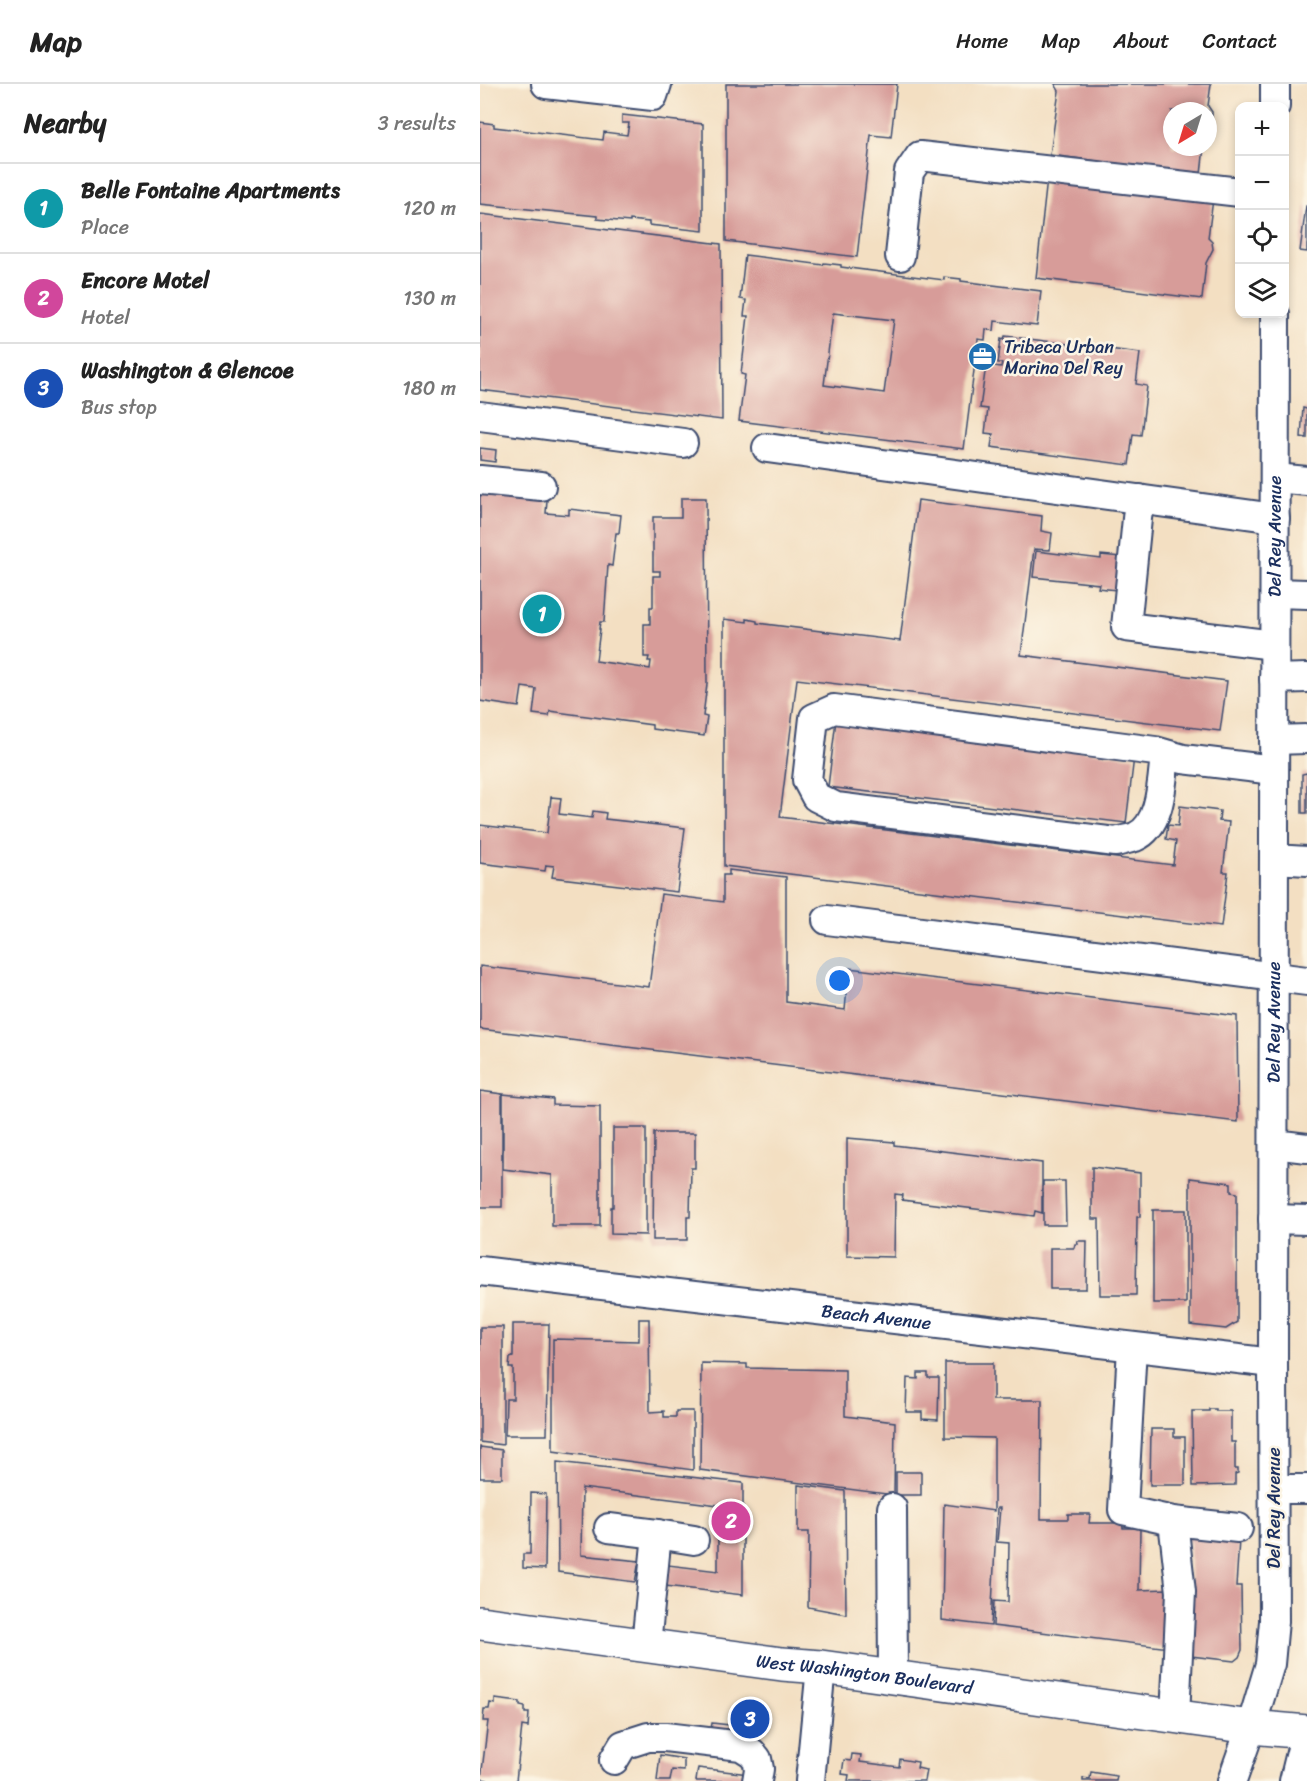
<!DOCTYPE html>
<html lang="en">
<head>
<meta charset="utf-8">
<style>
	:root { --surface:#fff; --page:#f2f2f2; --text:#222; --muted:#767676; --line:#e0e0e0; --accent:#1f6fb2 }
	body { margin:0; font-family:Sriracha,sans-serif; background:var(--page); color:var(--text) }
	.controls { position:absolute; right:18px; top:18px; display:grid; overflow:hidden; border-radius:12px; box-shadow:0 3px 9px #0003 }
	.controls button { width:54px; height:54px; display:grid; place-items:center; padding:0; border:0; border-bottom:2px solid var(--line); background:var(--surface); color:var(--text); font:30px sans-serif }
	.compass { position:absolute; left:683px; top:18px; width:54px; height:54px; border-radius:50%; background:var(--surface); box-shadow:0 3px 9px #0003; rotate:218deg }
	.you { position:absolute; left:360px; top:897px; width:21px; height:21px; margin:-15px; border:4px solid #fff; border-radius:50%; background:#1a73e8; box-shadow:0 0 0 9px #1a73e833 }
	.badge { display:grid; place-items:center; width:39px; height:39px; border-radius:50%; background:var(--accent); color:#fff; font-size:20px; font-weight:700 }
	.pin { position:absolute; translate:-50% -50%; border:3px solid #fff; box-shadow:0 2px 6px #0006 }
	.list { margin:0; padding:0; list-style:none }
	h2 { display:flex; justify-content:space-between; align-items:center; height:78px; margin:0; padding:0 24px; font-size:26px }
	h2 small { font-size:20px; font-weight:400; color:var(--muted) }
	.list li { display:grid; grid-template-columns:39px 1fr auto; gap:18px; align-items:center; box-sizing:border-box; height:90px; padding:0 24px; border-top:2px solid var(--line) }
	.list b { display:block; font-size:22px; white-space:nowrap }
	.list p { margin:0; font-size:20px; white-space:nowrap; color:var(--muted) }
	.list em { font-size:20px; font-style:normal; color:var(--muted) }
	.icon { flex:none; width:33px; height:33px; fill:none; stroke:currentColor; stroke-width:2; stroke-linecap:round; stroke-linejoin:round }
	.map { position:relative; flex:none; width:827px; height:1697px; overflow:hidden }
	header { display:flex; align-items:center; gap:36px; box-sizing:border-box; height:84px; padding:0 30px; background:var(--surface); border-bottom:2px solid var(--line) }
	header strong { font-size:28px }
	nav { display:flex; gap:33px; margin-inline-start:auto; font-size:21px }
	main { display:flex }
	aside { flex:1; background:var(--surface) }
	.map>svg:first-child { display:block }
	.building { fill:#d79c99; fill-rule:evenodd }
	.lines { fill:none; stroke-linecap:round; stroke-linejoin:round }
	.minor-casing { stroke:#3b496d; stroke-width:32 }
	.major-casing { stroke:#3b496d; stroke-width:36 }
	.minor { stroke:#fff; stroke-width:28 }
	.major { stroke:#fff; stroke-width:33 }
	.labels { text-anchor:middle; stroke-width:5; stroke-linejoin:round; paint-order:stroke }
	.poi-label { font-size:18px; fill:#1b2f5e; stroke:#fcf5e5; text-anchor:start }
	.street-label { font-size:18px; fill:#1b2f5e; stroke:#fcf5e5 }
</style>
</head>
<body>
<header>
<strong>Map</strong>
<nav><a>Home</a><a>Map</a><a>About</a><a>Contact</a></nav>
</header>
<main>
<aside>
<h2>Nearby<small>3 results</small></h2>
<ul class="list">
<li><span class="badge" style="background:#0f9aa8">1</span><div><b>Belle Fontaine Apartments</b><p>Place</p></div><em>120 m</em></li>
<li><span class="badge" style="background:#d1479c">2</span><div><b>Encore Motel</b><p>Hotel</p></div><em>130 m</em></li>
<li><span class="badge" style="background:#1a4fb4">3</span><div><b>Washington &amp; Glencoe</b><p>Bus stop</p></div><em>180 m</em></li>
</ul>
</aside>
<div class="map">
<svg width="827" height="1697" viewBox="0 0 827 1697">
	<rect width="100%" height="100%" fill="#fcf5e5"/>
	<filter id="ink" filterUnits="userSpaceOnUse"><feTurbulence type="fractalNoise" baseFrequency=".0167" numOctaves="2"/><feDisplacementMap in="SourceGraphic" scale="12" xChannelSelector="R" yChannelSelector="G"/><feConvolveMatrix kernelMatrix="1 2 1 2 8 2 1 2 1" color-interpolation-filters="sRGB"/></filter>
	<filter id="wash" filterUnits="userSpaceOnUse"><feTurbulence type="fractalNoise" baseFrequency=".008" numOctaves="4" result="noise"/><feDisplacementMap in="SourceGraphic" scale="24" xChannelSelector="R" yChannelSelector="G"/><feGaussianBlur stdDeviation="1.35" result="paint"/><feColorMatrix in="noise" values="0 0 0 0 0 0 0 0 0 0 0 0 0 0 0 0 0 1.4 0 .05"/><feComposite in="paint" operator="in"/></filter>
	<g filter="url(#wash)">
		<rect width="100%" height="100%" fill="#f3dfc2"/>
		<g id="blocks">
			<g class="building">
				<path d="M246,0H417L411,53L391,51L377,173L246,157Z"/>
				<path d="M575,0H731L728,22L732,28V33L728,40V27H692V63H724L721,90L570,71L579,7Z"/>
				<path d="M142,31L223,40V147L169,141V138L150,136V138L117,135V132L0,120V38L14,40V43L123,56L124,48L147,51L149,39H142Z"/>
				<path d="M567,95L733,115L728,154L732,158L733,165L726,179L722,215L556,194Z"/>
				<path d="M826,122H827V168L820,167Z"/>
				<path d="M0,130L241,160L242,336L0,306Z"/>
				<path d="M265,171L343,181L344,179L361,181V183L464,196V193L481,195V197L561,207L557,242L515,237L514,247L506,245L505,256L498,255L484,365L259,337L265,291L261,290L268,232H264L266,216L260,215ZM353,229L414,236L404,309L344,301Z"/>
				<path d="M525,252L660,269L656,300L667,302L661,351L653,350L649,381L511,363L513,350L505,349L508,325L500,324L506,281L521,283L522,279H518L521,255L524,256Z"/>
				<path d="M823,324L827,325V354L821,353Z"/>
				<path d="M0,364L16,366L15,378L0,376Z"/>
				<path d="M0,409L67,416L66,429L89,431V425L141,431L139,449H136L132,482L128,481L124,538H120L119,545H120L116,577L170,585L171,577H168L169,573H164V540H170V523H173V492H180V487H173V433H201V414H226L227,600L223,632L227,633L224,652L172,645V641L70,627L69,632L53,630L56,605L42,603L39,623L0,617Z"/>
				<path d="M438,416L562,432L561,447L572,449L570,466L554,465L541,571L747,597L740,647L317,595L300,733L693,781L696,757L686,755L688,741L698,742L700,722L740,727L739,737L749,738L743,788H748L741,843L244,782V535L267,538V535L277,537V539L420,557Z"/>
				<path d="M556,467L621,475V471L641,473L637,506L618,504L619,500L553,493Z"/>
				<path d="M356,636L654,673L646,739L348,703Z"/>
				<path d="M827,689V729H822V690Z"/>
				<path d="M71,713L81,714L79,730L112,734L113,727L126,729L125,735L205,744L197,808L72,793L74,782L66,781L65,787L0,779V741L67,749Z"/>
				<path d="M249,786L306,793V918L365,926L369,884L757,932L758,1038L0,945V882L169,903L181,810L243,818V791H249Z"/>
				<path d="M0,1007L22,1010V1123H0Z"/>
				<path d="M23,1010L73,1015V1021L120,1022V1142H72V1091L23,1085Z"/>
				<path d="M133,1044H166V1151L131,1150V1123H133Z"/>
				<path d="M174,1049H215V1084H211L210,1133H207V1156H173Z"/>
				<path d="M367,1054L414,1058V1061L562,1079V1129L555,1127L554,1132L422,1116L423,1111L415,1110L414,1173L367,1172Z"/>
				<path d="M612,1083L660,1089V1133H657L656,1211H620L619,1135H612Z"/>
				<path d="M710,1094L751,1099V1108L757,1109V1238L746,1245L710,1241Z"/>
				<path d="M563,1097H585L586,1141H563Z"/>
				<rect x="673" y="1126" width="33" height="93"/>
				<path d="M597,1157H607L606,1205H570V1164H594L595,1160H598Z"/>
				<path d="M159,1235H169L170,1328L184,1327V1333H196V1327H213V1386L73,1367V1255L159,1257Z"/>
				<path d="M33,1240H69L67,1351H25L26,1315H33V1284H29L30,1274L33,1273Z"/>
				<path d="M0,1243H23V1361L0,1358Z"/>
				<path d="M221,1279L267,1280V1284L365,1286V1332L415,1338L414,1411L220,1386Z"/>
				<path d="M465,1279H513V1316H562L561,1435H588V1430H610L609,1439H642L643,1444H660L659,1506L689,1505V1564L513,1542L514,1517L528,1518L529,1459L517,1458L520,1424H517L511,1542L462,1536L464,1420L514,1427V1354L465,1353Z"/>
				<path d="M438,1289H448V1294H459L458,1336L442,1335V1328H426L427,1294L438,1295Z"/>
				<path d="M729,1325H736V1327H751V1358H755V1385H758V1389L755,1390V1401L713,1402L712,1327H729Z"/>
				<path d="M671,1345H694V1353H705V1401H670Z"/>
				<path d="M0,1363L22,1366V1394H0Z"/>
				<path d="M77,1378L263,1399V1511L177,1501L180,1480L238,1487V1421L102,1404L101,1471L159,1477L155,1498L78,1488Z"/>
				<rect x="416" y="1388" width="25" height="23"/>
				<path d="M318,1401L365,1407L366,1530L328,1523L329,1448H318Z"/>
				<path d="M51,1409L66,1410L65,1485L43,1484V1470H50Z"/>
				<path d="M703,1449L759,1456L756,1502H761L762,1566L759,1573L754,1577L711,1572L710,1458L703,1457Z"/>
				<path d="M15,1615L40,1618V1622L45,1623V1629H49L48,1643L42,1642L36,1697H7V1696L1,1695L8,1637H3L4,1625H9L10,1619L15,1620Z"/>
				<path d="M232,1639L258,1642L256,1653L230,1650Z"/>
				<path d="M372,1670L381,1671L380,1678L419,1683L420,1675L438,1678L437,1684L446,1686L444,1697H368L369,1691L362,1690L364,1676L371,1677Z"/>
				<path d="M180,1671L204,1675V1687L192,1686L190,1697H177Z"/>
				<path d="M218,1684L269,1690L273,1697H216Z"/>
				<path d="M611,1688L637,1692L636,1697H603V1694L610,1695Z"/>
			</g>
		</g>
	</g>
	<g filter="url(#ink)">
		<use href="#blocks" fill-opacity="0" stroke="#3b496d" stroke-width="1.5"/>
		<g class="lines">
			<defs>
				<g id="minor">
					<path d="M66,0L173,12L177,0"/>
					<path d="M795,22V0"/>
					<path d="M420,172L429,88L440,72L760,108"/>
					<path d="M0,332L203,359"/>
					<path d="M287,364L795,434"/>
					<path d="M795,394L827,397"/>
					<path d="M0,396L61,402"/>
					<path d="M659,415L646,543L794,561"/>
					<path d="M795,509L827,510"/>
					<path d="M794,595L827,594"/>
					<path d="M794,656L827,655"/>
					<path d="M685,670C682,695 682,742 655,753C649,755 642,756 636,758L356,723L336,713L327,696L334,634L354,625L675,667L703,675L794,686"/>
					<path d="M794,775L827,777"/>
					<path d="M347,836L827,897"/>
					<path d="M794,1060L827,1064"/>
					<path d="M793,1135L827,1136"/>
					<path id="s1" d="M0,1187L793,1279"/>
					<path d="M652,1263L643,1426L693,1437L758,1444"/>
					<path d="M794,1405H827"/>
					<path d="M412,1424L413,1593"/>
					<path d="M693,1437L701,1508L695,1632"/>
					<path d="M129,1444L177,1450"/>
					<path d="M166,1561L177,1450L214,1456"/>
					<path d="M134,1676L143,1661L168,1653H185L261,1662L272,1669L277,1675L279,1685L277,1697"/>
					<path d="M330,1697L341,1583"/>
					<path id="s2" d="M752,1697L771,1643L790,1580L794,1537L793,1279L795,230"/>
					<path d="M814,1697L826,1648"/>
				</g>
				<g id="major">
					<path id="s3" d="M0,1539L302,1580L341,1583L771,1643L827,1648"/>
				</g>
			</defs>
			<use href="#minor" class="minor-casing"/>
			<use href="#major" class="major-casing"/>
			<use href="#minor" class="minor"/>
			<use href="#major" class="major"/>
		</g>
	</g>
	<defs>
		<symbol id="office-disc" viewBox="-11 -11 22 22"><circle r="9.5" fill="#1f6fb2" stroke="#fcf5e5"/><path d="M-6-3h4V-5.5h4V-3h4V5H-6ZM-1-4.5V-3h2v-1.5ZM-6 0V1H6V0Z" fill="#fff"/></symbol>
	</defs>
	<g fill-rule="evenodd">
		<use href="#office-disc" x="486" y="256" width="33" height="33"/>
	</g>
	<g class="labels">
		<g class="poi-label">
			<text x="524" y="269">Tribeca Urban<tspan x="524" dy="21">Marina Del Rey</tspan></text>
		</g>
		<g class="street-label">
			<text dy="6" stroke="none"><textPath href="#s2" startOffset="1251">Del Rey Avenue</textPath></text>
			<text dy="6" stroke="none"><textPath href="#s2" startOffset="765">Del Rey Avenue</textPath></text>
			<text dy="6" stroke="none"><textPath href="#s1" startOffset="399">Beach Avenue</textPath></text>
			<text transform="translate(794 1424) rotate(-90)" y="6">Del Rey Avenue</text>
			<text dy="6" stroke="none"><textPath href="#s3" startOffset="388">West Washington Boulevard</textPath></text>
		</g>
	</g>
</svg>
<div class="controls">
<button>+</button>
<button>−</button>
<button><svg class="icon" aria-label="locate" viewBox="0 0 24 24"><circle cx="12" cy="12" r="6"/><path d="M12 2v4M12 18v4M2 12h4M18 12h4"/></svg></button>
<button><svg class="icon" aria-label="layers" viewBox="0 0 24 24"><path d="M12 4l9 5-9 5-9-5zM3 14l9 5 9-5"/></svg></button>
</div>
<svg class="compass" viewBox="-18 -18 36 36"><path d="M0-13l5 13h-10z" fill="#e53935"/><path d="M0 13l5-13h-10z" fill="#767676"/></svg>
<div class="you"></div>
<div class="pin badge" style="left:62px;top:530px;background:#0f9aa8">1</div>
<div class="pin badge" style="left:251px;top:1437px;background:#d1479c">2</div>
<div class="pin badge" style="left:270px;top:1635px;background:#1a4fb4">3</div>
</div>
</main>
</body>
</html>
